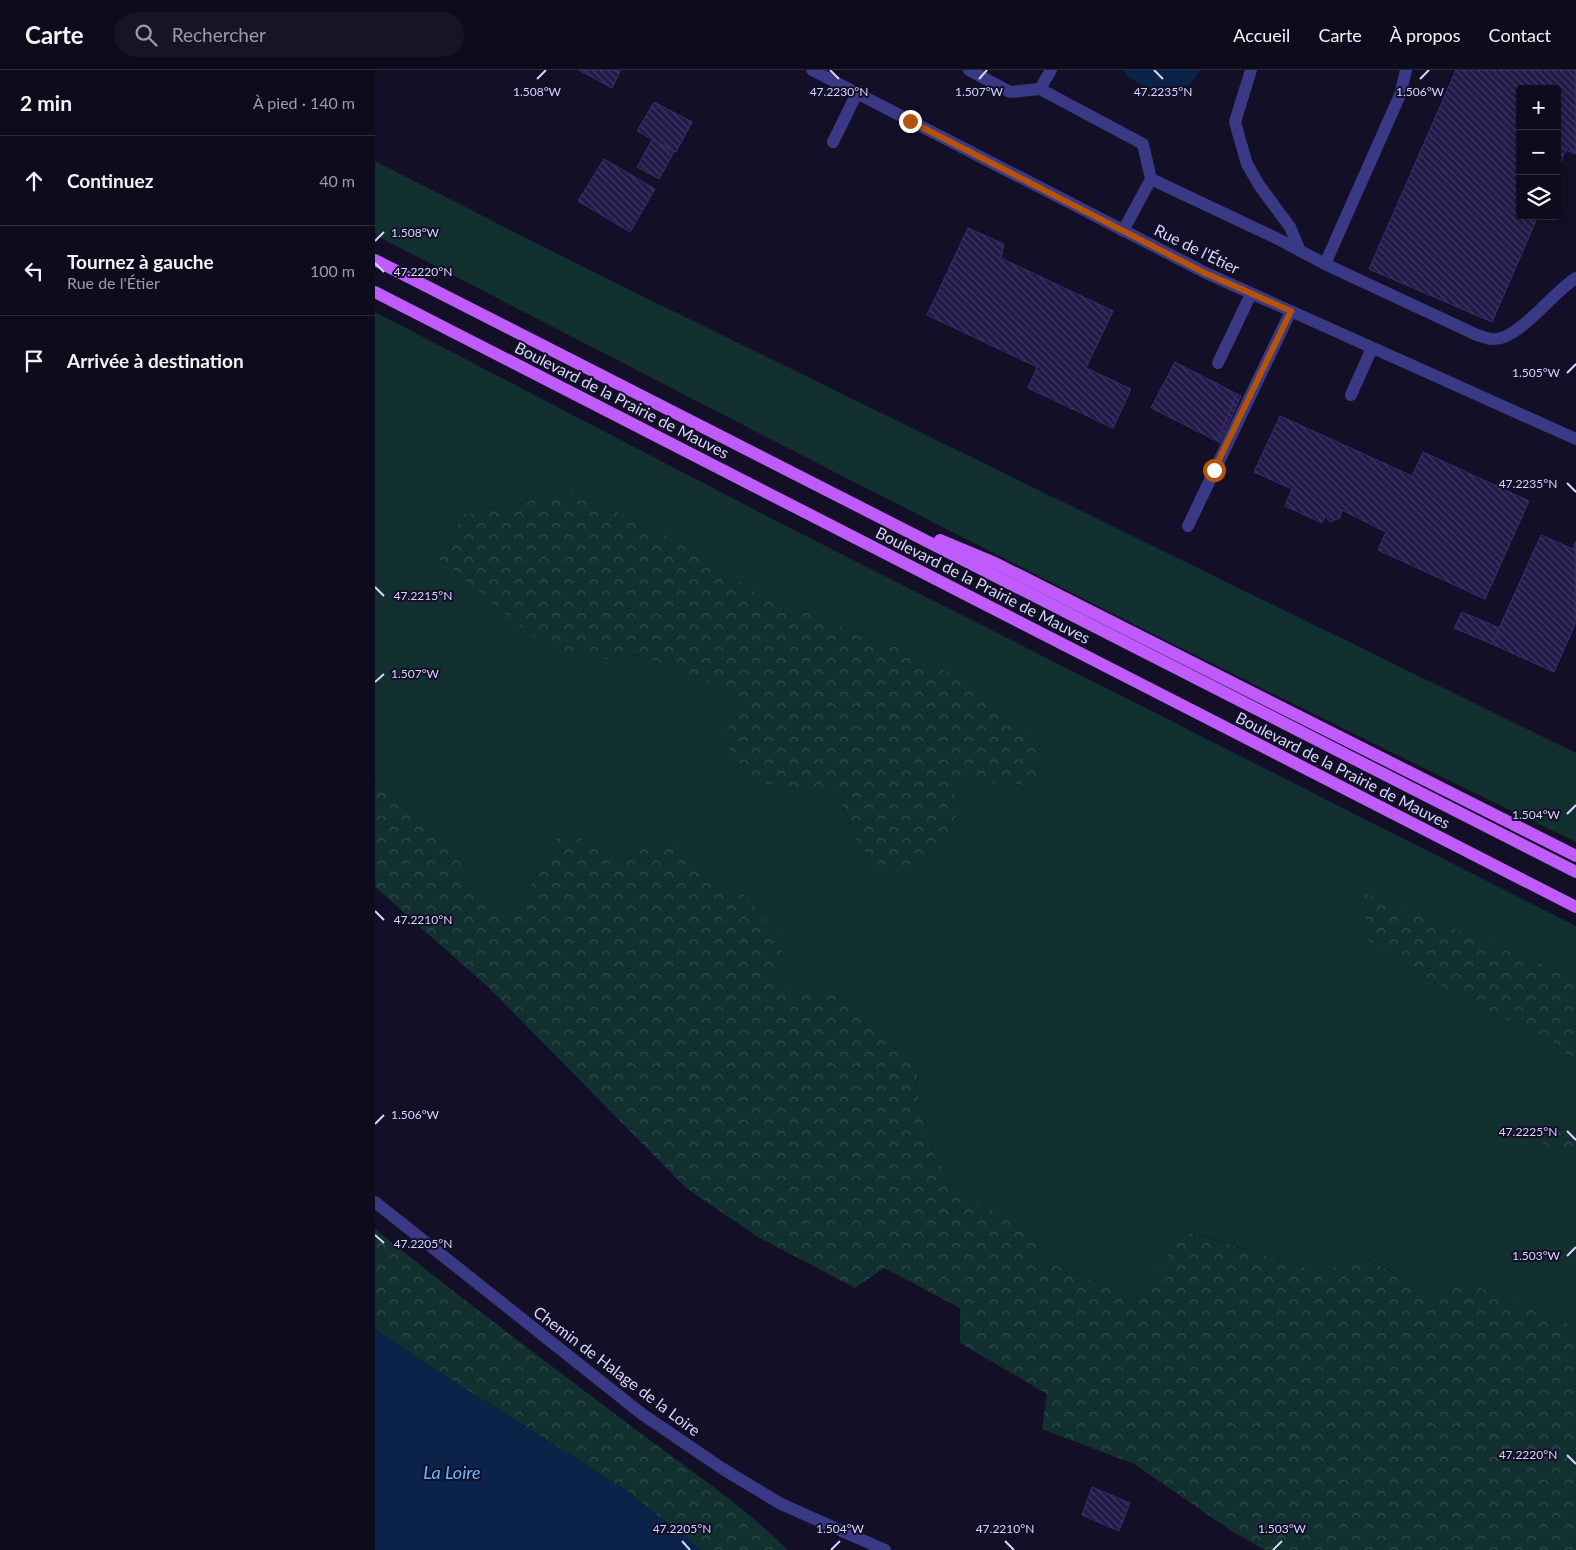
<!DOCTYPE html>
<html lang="fr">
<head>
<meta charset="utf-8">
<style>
	:root { --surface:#0e0b1c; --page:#171425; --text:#f1f3f6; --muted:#9b9ba3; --line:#2e2b3b }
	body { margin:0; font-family:Lato,sans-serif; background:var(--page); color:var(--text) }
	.controls { position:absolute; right:15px; top:15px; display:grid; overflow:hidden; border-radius:5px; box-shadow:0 2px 8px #0003 }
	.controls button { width:45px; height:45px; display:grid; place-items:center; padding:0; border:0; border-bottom:1px solid var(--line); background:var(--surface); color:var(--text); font:25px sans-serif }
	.stop { position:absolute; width:15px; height:15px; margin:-11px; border:4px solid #b45309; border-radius:50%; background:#fff }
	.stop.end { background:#b45309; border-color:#fff; box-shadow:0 1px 5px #0008 }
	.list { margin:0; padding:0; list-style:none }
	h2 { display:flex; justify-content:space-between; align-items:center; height:65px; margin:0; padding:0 20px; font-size:21px }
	h2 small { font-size:16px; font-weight:400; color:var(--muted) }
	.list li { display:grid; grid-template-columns:32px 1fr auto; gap:15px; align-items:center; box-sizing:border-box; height:90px; padding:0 20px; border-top:1px solid var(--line) }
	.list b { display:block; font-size:19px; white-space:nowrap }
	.list p { margin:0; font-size:16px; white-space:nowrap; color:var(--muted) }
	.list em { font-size:16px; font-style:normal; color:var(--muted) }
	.icon { flex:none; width:28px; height:28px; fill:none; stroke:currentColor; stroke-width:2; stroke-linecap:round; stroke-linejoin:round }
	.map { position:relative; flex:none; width:1201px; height:1480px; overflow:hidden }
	header { display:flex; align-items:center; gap:30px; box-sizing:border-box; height:70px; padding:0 25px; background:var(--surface); border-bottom:1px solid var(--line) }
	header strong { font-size:24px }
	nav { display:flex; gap:28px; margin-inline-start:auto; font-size:18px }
	.search { width:350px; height:45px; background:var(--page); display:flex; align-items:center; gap:12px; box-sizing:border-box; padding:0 18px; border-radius:28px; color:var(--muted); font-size:19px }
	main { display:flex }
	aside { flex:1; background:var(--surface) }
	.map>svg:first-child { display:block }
	.grass { fill:#11302f; fill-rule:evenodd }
	.forest { fill:url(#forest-crowns) }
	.water { fill:#0b2349 }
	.building { fill:url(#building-back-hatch); stroke:#392c74 }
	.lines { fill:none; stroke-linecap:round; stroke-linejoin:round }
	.minor { stroke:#3a3986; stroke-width:12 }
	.major { stroke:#bf5bff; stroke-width:12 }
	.route { stroke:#b45309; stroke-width:6 }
	.ticks { fill:none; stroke:#d8d4ff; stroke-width:2 }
	.labels { text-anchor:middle; stroke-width:4; stroke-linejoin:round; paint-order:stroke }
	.street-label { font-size:16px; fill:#d8d4ff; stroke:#120f26 }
	.water-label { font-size:18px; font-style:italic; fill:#62b9ff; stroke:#120f26 }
	.ticks-label { font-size:12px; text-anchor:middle; fill:#d8d4ff; stroke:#120f26; stroke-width:4; stroke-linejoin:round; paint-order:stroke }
</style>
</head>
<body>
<header>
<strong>Carte</strong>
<div class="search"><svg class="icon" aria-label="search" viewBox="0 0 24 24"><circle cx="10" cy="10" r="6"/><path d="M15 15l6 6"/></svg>Rechercher</div>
<nav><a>Accueil</a><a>Carte</a><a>À propos</a><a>Contact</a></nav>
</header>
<main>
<aside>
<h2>2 min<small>À pied · 140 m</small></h2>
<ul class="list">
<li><svg class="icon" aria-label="ahead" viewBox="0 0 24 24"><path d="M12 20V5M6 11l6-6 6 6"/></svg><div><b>Continuez</b></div><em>40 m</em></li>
<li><svg class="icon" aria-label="left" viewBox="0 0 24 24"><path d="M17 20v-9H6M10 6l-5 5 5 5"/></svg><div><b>Tournez à gauche</b><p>Rue de l'Étier</p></div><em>100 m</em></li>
<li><svg class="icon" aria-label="arrive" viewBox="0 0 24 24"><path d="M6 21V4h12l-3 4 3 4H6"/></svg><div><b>Arrivée à destination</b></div></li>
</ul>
</aside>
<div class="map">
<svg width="1201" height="1480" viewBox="0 0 1201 1480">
	<defs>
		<pattern id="forest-crowns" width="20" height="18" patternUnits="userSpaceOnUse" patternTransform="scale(1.25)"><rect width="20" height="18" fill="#11302f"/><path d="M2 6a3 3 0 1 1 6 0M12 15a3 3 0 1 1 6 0" fill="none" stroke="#334d4e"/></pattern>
		<pattern id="building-back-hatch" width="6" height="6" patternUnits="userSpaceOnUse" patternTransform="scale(1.25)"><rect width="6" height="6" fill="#231a48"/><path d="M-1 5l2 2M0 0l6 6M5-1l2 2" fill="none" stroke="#423a63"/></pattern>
	</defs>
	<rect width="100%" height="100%" fill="#120f26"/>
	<g class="grass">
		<path d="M0,91L210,198L1201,683V772C797,578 399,371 0,165Z"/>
		<path d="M0,242L409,455L1201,856V907L990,825L993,869L1020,891L1049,907L1097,933L1181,973L1201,995V1060L1176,1054L1184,1084L1201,1092V1257L1088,1211L1066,1229L990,1187L946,1202L811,1161L764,1230L662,1187L664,1169L584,1119L560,1088L544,1036L541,986L461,921C443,922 420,926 404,914C393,906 377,843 372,827L347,814L298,767L254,785L228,783L204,768L182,769L149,827L130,846L111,831L87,806V784L0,713ZM196,422L287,462L389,527L521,577L663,717L632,713L580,712L479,766L464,724L378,712L366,633L328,609L262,585L224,590L101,519L63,488L89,444Z"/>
	</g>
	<g class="forest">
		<path d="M196,422L287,462L389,527L521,577L600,616L664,669V717L632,713L580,712L581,762L553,791L506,804L479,766L464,724L378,712L348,669L365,633L328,609L262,585L224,590L173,579L63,488L89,444Z"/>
		<path d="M0,713L87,784V806L111,831L130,846L149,827L182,769L204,768L228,783L254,785L298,767L347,814L372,827L412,873L396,901C411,927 435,922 461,921L541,986L544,1036L560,1088L584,1119L664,1169L662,1187L764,1230L810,1161L946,1202L989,1187L1066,1229L1088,1211L1201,1257V1480H890L858,1462L759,1394L667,1359L672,1324L585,1273V1238L509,1198L480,1218L383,1167L311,1118L114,918L0,817Z"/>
		<path d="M990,824L1201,907V995L1181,973L1097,933L1049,907L1020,891L992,869Z"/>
		<path d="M1176,1054L1201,1060V1092L1184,1084L1165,1070Z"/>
		<path d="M0,1159C88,1230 178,1297 268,1365C318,1402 368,1436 413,1480H326L252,1421L70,1306L0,1259Z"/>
	</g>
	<g class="water">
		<path d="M748,0H826C810,25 793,32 767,15C760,11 752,7 748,0Z"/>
		<path d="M0,1259L70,1306L252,1421L326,1480H0Z"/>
	</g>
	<g class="building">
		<path d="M204,0H246L237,18Z"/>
		<path d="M1081,0H1201V84L1191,80L1182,101V19H1145V146H1163L1117,252L994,199Z"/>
		<path d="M279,32L317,52L301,82L262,61Z"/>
		<path d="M277,70L299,82L284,109L262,97Z"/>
		<path d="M229,89L280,119L255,162L203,131Z"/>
		<path d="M593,158L629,174L626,188L738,241L711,298L756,319L738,358L653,318L662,297L552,245Z"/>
		<path d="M800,292L862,324L842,371L776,338Z"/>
		<path d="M862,324L866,326L845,373L842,371Z"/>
		<path d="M905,346L1037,406L1048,382L1154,431L1110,529L1003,480L1011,462L967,440L965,448L955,452L950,446L947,453L910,436L917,419L879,402Z"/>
		<path d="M1166,465L1198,479L1201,471V552L1179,602L1117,574Z"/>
		<path d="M1087,542L1124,558L1117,574L1079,558Z"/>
		<path d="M717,1417L755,1433L744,1461L707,1445Z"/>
	</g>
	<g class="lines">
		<g class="minor">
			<path d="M437,0L831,203L1201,369"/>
			<path d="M594,0L635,22L665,19L768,74L776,109L748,161"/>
			<path d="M876,0L860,52L865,70L872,94L884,115L915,157L925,181"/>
			<path d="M665,19L676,0"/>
			<path d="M458,72L482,23"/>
			<path d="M776,109L901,168L950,194L1102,265C1107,266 1112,269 1117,269C1142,272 1178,222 1201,208"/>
			<path d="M950,194L1025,25L1031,0"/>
			<path d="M843,293L876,224"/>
			<path d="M976,325L997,278"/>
			<path d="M813,456L916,241"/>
			<path d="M0,1132L267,1344L348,1399L406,1434L510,1480"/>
		</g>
		<g class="major">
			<path d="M0,190L1201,802"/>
			<path d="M0,222L1201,837"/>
			<path d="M565,470L620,493L1201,786"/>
		</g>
	</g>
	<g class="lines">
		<path class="route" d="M535,51L830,203L916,241L839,400"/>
	</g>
	<path class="ticks" d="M455,0L464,9M779,0L788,9M162,9L171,0M604,9L612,0M1045,9L1054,0M0,171L9,162M0,193L9,202M1192,303L1201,294M1192,413L1201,422M0,517L9,526M0,612L9,604M1192,744L1201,735M0,841L9,850M0,1054L9,1045M1192,1061L1201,1070M0,1165L9,1173M1192,1186L1201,1177M1192,1385L1201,1394M307,1471L315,1480M630,1471L639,1480M456,1480L465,1471M898,1480L907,1471"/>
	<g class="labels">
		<g class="street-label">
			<text transform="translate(822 179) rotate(26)" y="6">Rue de l'Étier</text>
			<text transform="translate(247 330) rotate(27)" y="6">Boulevard de la Prairie de Mauves</text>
			<text transform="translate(608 515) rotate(27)" y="6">Boulevard de la Prairie de Mauves</text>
			<text transform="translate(968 700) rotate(27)" y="6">Boulevard de la Prairie de Mauves</text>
			<text transform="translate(242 1301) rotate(37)" y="6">Chemin de Halage de la Loire</text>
		</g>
		<g class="water-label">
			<text x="77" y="1409">La Loire</text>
		</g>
	</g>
	<g class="ticks-label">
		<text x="162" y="26">1.508°W</text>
		<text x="464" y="26">47.2230°N</text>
		<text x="604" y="26">1.507°W</text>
		<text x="788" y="26">47.2235°N</text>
		<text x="1045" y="26">1.506°W</text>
		<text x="40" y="167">1.508°W</text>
		<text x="48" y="206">47.2220°N</text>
		<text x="1161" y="307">1.505°W</text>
		<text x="1153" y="418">47.2235°N</text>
		<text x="48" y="530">47.2215°N</text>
		<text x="40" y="608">1.507°W</text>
		<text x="1161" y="749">1.504°W</text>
		<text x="48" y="854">47.2210°N</text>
		<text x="40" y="1049">1.506°W</text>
		<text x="1153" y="1066">47.2225°N</text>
		<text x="48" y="1178">47.2205°N</text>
		<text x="1161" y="1190">1.503°W</text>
		<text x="1153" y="1389">47.2220°N</text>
		<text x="307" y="1463">47.2205°N</text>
		<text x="465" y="1463">1.504°W</text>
		<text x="630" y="1463">47.2210°N</text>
		<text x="907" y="1463">1.503°W</text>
	</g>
</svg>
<div class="controls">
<button>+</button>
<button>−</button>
<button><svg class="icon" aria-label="layers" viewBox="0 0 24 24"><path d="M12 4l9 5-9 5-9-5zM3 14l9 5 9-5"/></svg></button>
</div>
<div class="stop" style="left:839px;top:400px"></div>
<div class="stop end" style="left:535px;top:51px"></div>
</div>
</main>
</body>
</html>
